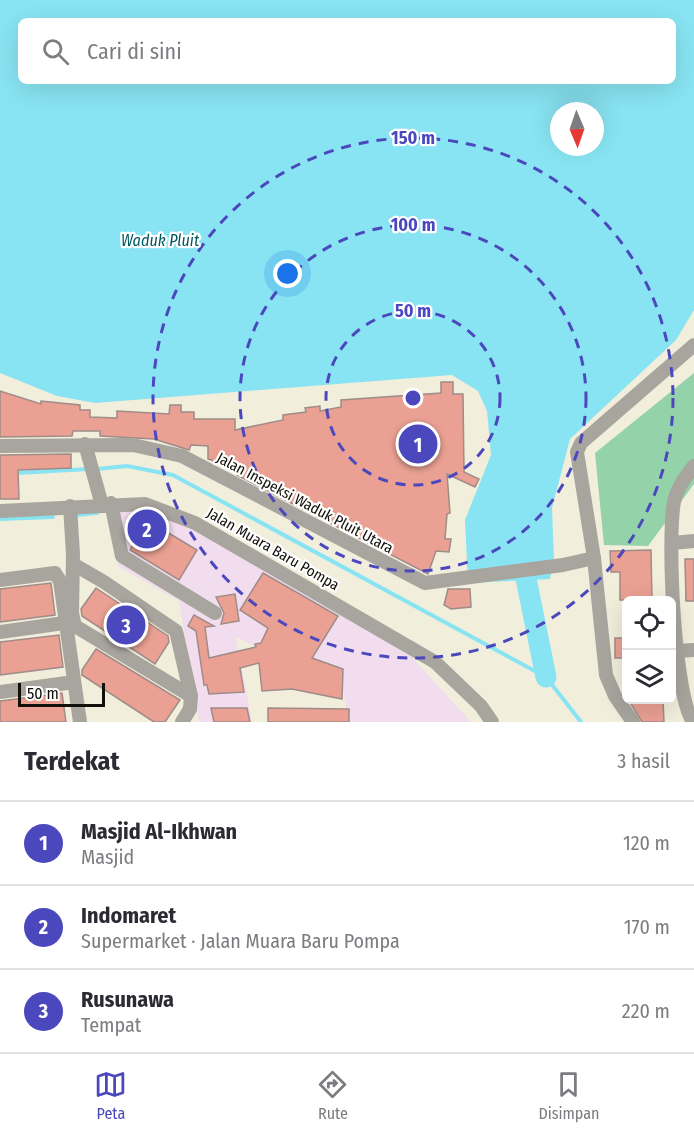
<!DOCTYPE html>
<html lang="id">
<head>
<meta charset="utf-8">
<style>
	:root { --surface:#fff; --page:#f2f2f3; --text:#2b2b33; --muted:#7c7c81; --line:#e1e1e2; --accent:#4b47bd }
	body { margin:0; font-family:"Fira Sans Condensed",sans-serif; background:var(--page); color:var(--text) }
	.controls { position:absolute; right:18px; bottom:18px; display:grid; overflow:hidden; border-radius:9px; box-shadow:0 6px 24px #0002 }
	.controls button { width:54px; height:54px; display:grid; place-items:center; padding:0; border:0; border-bottom:2px solid var(--line); background:var(--surface); color:var(--text); font:30px sans-serif }
	.compass { position:absolute; left:550px; top:102px; width:54px; height:54px; border-radius:50%; background:var(--surface); box-shadow:0 6px 24px #0002; rotate:178deg }
	.scale { position:absolute; left:18px; bottom:15px; width:87px; box-sizing:border-box; padding-left:6px; border:3px solid #11100a; border-top:0; font-size:16px; line-height:21px; white-space:nowrap; color:#11100a; -webkit-text-stroke:4px #fff; paint-order:stroke }
	.you { position:absolute; left:288px; top:274px; width:21px; height:21px; margin:-15px; border:4px solid #fff; border-radius:50%; background:#1a73e8; box-shadow:0 0 0 9px #1a73e833 }
	.badge { display:grid; place-items:center; width:39px; height:39px; border-radius:50%; background:var(--accent); color:#fff; font-size:20px; font-weight:700 }
	.pin { position:absolute; translate:-50% -50%; border:3px solid #fff; box-shadow:0 2px 6px #0006 }
	.list { margin:0; padding:0; list-style:none }
	h2 { display:flex; justify-content:space-between; align-items:center; height:78px; margin:0; padding:0 24px; font-size:26px }
	h2 small { font-size:20px; font-weight:400; color:var(--muted) }
	.list li { display:grid; grid-template-columns:39px 1fr auto; gap:18px; align-items:center; box-sizing:border-box; height:84px; padding:0 24px; border-top:2px solid var(--line) }
	.list b { display:block; font-size:22px; white-space:nowrap }
	.list p { margin:0; font-size:20px; white-space:nowrap; color:var(--muted) }
	.list em { font-size:20px; font-style:normal; color:var(--muted) }
	.icon { flex:none; width:33px; height:33px; fill:none; stroke:currentColor; stroke-width:2; stroke-linecap:round; stroke-linejoin:round }
	.map { position:relative; flex:none; width:694px; height:722px; overflow:hidden }
	.search { position:absolute; background:var(--surface); box-shadow:0 6px 24px #0002; left:18px; right:18px; top:18px; height:66px; display:flex; align-items:center; gap:15px; box-sizing:border-box; padding:0 21px; border-radius:9px; color:var(--muted); font-size:22px }
	.sheet { height:330px; background:var(--surface) }
	nav { display:flex; justify-content:space-around; align-items:center; box-sizing:border-box; height:84px; border-top:2px solid var(--line); background:var(--surface); font-size:16px; color:var(--muted) }
	nav a { display:grid; justify-items:center; gap:3px }
	nav .on { color:var(--accent) }
	.map>svg:first-child { display:block }
	.industrial { fill:#f1dded }
	.green { fill:#94d3a9 }
	.water { fill:#88e4f2; fill-rule:evenodd }
	.lines { fill:none; stroke-linecap:round; stroke-linejoin:round }
	.stream { stroke:#88e4f2; stroke-width:4 }
	.river { stroke:#88e4f2; stroke-width:21 }
	.building { fill:#eaa193; stroke:#9f8b88; stroke-width:1.5 }
	.minor { stroke:#a8a59e; stroke-width:14 }
	.ring { fill:none; stroke:#4b47bd; stroke-width:3; stroke-dasharray:10 8 }
	.labels { text-anchor:middle; stroke-width:4.5; stroke-linejoin:round; paint-order:stroke }
	.street-label { font-size:15px; fill:#11100a; stroke:#fff }
	.water-label { font-size:16px; font-style:italic; fill:#005660; stroke:#fff }
	.centre { fill:#4b47bd; stroke:#fff; stroke-width:3 }
	.ring-label { font-size:18px; text-anchor:middle; font-weight:bold; fill:#4b47bd; stroke:#fff; stroke-width:4.5; stroke-linejoin:round; paint-order:stroke }
</style>
</head>
<body>
<div class="map">
<svg width="694" height="722" viewBox="0 0 694 722">
	<rect width="100%" height="100%" fill="#f2eedc"/>
	<path class="industrial" d="M108,504L145,506L185,520L410,655L471,722H349L343,691L236,637L252,722H199L179,601L118,566Z"/>
	<path class="green" d="M694,373V484L648,546L604,545L595,453Z"/>
	<path class="water" d="M0,0H694V310L676,340L570,439L552,508L554,561L550,579L468,583L465,520L491,455L487,411L478,391L452,375L95,403L57,396L0,373ZM21,21H673V81H21ZM559,111H595V147H559Z"/>
	<g class="lines">
		<g class="stream">
			<path d="M97,469L127,466L173,475L546,677L581,722"/>
			<path d="M16,473L89,469"/>
			<path d="M76,515L97,513"/>
			<path d="M0,519L53,517"/>
		</g>
		<path class="river" d="M521,554L546,677"/>
	</g>
	<g class="building">
		<path d="M441,382H453V394H463L464,472L479,479L475,487L447,474L450,513L447,514L445,539H451L449,552L436,551L428,574L237,475L236,470H229L220,463L208,459V446L191,445L189,450L154,439L100,436V431H73L72,436L0,437V391L41,404V401L80,405V410H90V417L117,418V411L169,414L170,405H181V412H194V419H235V430L283,420V415L306,412L305,408L320,406V411L341,407V400L441,393Z"/>
		<path d="M71,454V468L18,470L19,499H0V455Z"/>
		<path d="M147,520L197,550L179,580L130,550Z"/>
		<path d="M651,550L652,600H620V572H611L610,551Z"/>
		<path d="M685,559H694V601H686Z"/>
		<path d="M263,573L338,616L312,658L343,669L342,699L292,689L262,691L259,663L240,668L244,692L209,694L207,685H204L196,631L188,626L194,615L214,626L205,627L209,658L256,647L255,644L261,643L268,628L240,610Z"/>
		<path d="M51,583L55,615L0,622V589Z"/>
		<path d="M96,588L168,636L169,642L155,664L82,616L81,609Z"/>
		<path d="M448,589H470L471,607L451,609L444,605Z"/>
		<path d="M235,594L239,621L221,624L224,613L216,597Z"/>
		<path d="M59,635L63,667L0,675V642Z"/>
		<rect x="615" y="638" width="12" height="20"/>
		<path d="M96,649L180,700L165,722H154L82,675V670Z"/>
		<path d="M62,693L66,722H0V701Z"/>
		<path d="M628,699H663L664,722H642Z"/>
		<path d="M211,708H247L250,722H214Z"/>
		<path d="M268,708L349,709V722H268Z"/>
	</g>
	<g class="lines">
		<g class="minor">
			<path d="M85,444L102,505"/>
			<path d="M0,446L133,445L182,456L425,583L563,565L594,558"/>
			<path d="M111,503L122,556L215,613"/>
			<path d="M70,506L73,554L72,613L75,626L191,696"/>
			<path d="M0,511L145,504L195,523L435,662L481,706L492,722"/>
			<path d="M672,543L694,541"/>
			<path d="M73,564L104,582L176,631L191,696L190,709L182,722"/>
			<path d="M0,580L55,573L60,581L80,722"/>
			<path d="M0,632L71,622"/>
			<path d="M677,651L694,650"/>
			<path d="M0,692L74,682"/>
			<path d="M633,722L615,696L606,675L594,558L577,452L581,443L694,345"/>
			<path d="M693,722C674,694 667,538 674,502C677,488 685,477 694,466"/>
		</g>
	</g>
	<g class="ring">
		<circle cx="413" cy="398" r="87"/>
		<circle cx="413" cy="398" r="173"/>
		<circle cx="413" cy="398" r="260"/>
	</g>
	<g class="labels">
		<g class="street-label">
			<text transform="translate(305 503) rotate(28)" y="5">Jalan Inspeksi Waduk Pluit Utara</text>
			<text transform="translate(273 549) rotate(30)" y="5">Jalan Muara Baru Pompa</text>
		</g>
		<g class="water-label">
			<text x="160" y="246">Waduk Pluit</text>
		</g>
	</g>
	<circle cx="413" cy="398" r="9" class="centre"/>
	<g class="ring-label">
		<text x="413" y="144">150 m</text>
		<text x="413" y="231">100 m</text>
		<text x="413" y="317">50 m</text>
	</g>
</svg>
<div class="controls">
<button><svg class="icon" aria-label="locate" viewBox="0 0 24 24"><circle cx="12" cy="12" r="6"/><path d="M12 2v4M12 18v4M2 12h4M18 12h4"/></svg></button>
<button><svg class="icon" aria-label="layers" viewBox="0 0 24 24"><path d="M12 4l9 5-9 5-9-5zM3 14l9 5 9-5"/></svg></button>
</div>
<svg class="compass" viewBox="-18 -18 36 36"><path d="M0-13l5 13h-10z" fill="#e53935"/><path d="M0 13l5-13h-10z" fill="#7c7c81"/></svg>
<div class="scale">50 m</div>
<div class="you"></div>
<div class="pin badge" style="left:418px;top:444px">1</div>
<div class="pin badge" style="left:147px;top:529px">2</div>
<div class="pin badge" style="left:126px;top:625px">3</div>
<div class="search"><svg class="icon" aria-label="search" viewBox="0 0 24 24"><circle cx="10" cy="10" r="6"/><path d="M15 15l6 6"/></svg>Cari di sini</div>
</div>
<section class="sheet">
<h2>Terdekat<small>3 hasil</small></h2>
<ul class="list">
<li><span class="badge">1</span><div><b>Masjid Al-Ikhwan</b><p>Masjid</p></div><em>120 m</em></li>
<li><span class="badge">2</span><div><b>Indomaret</b><p>Supermarket · Jalan Muara Baru Pompa</p></div><em>170 m</em></li>
<li><span class="badge">3</span><div><b>Rusunawa</b><p>Tempat</p></div><em>220 m</em></li>
</ul>
</section>
<nav>
<a class="on"><svg class="icon" aria-label="map" viewBox="0 0 24 24"><path d="M3 6l6-2 6 2 6-2v14l-6 2-6-2-6 2zM9 4v14M15 6v14"/></svg>Peta</a>
<a><svg class="icon" aria-label="directions" viewBox="0 0 24 24"><path d="M12 3l9 9-9 9-9-9zM9 14v-3h6M13 9l2 2-2 2"/></svg>Rute</a>
<a><svg class="icon" aria-label="saved" viewBox="0 0 24 24"><path d="M7 4h10v16l-5-4-5 4z"/></svg>Disimpan</a>
</nav>
</body>
</html>
